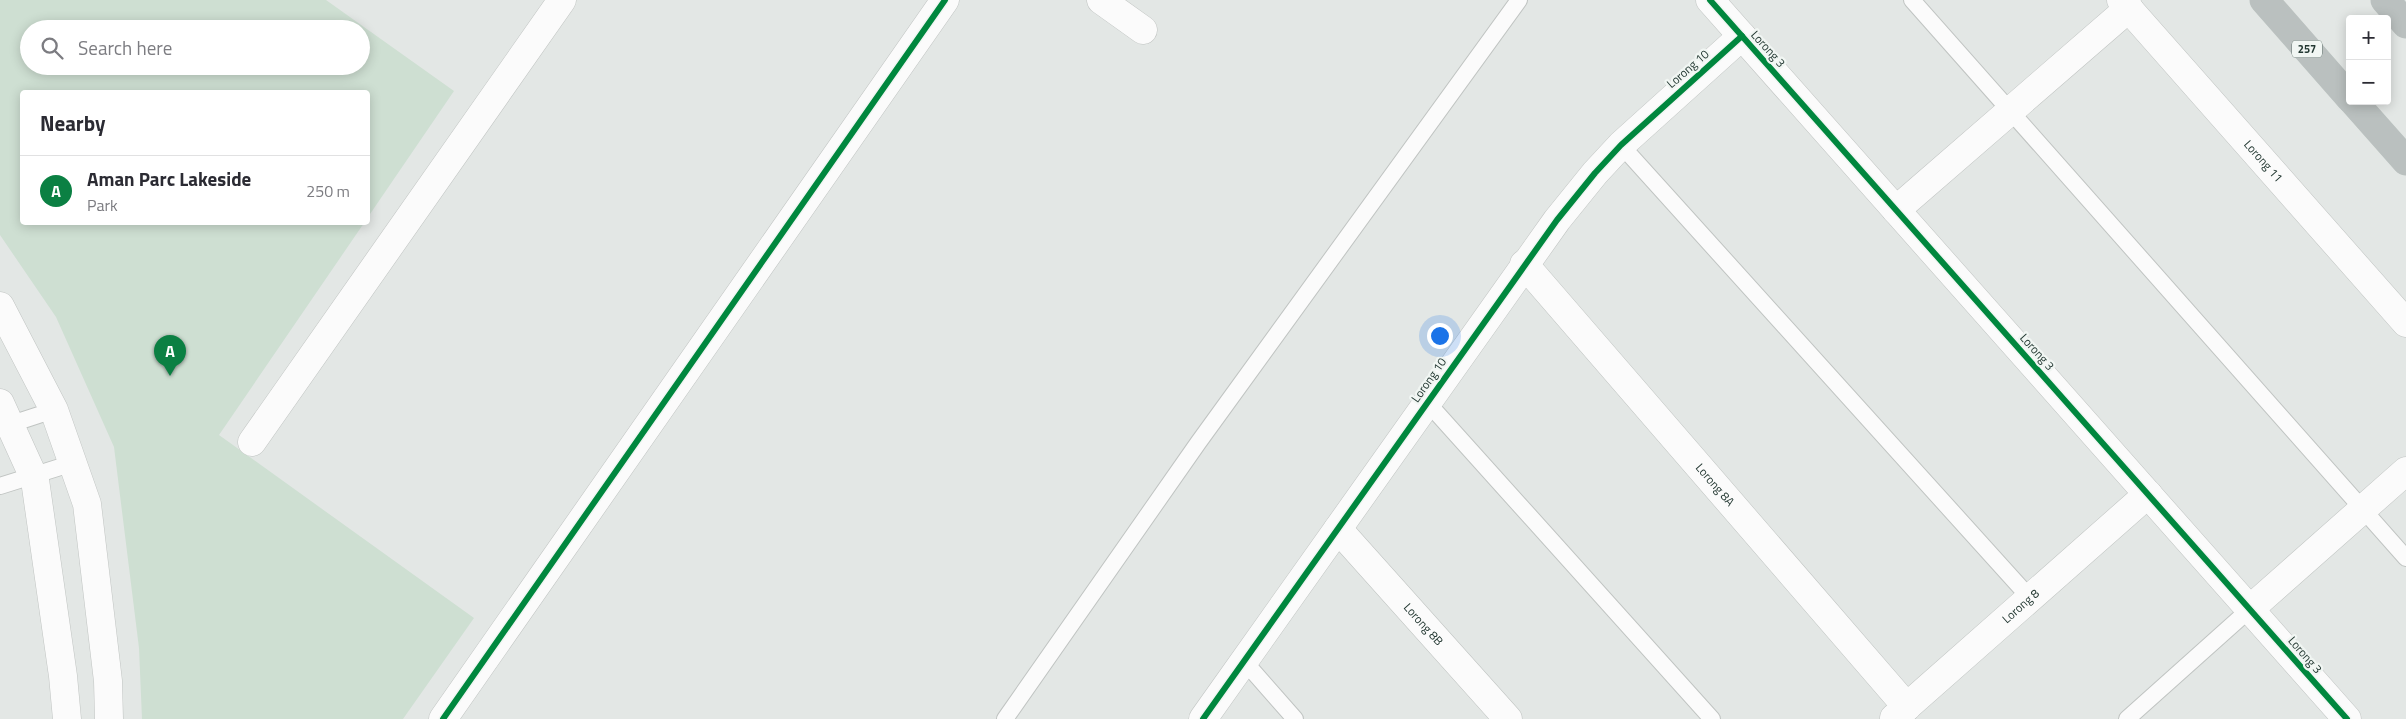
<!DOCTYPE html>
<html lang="en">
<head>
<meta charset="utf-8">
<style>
	:root { --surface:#fff; --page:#f7f7f7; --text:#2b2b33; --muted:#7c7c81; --line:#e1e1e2; --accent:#0b8043 }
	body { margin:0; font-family:"Titillium Web",sans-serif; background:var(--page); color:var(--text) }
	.controls { position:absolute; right:15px; top:15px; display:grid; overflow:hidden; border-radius:5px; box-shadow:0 2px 12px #0003 }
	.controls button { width:45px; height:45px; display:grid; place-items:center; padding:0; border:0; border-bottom:1px solid var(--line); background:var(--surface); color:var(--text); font:25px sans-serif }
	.you { position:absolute; left:1439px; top:335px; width:18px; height:18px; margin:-12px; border:4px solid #fff; border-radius:50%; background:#1a73e8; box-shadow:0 0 0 8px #1a73e833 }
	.badge { display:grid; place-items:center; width:32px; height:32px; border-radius:50%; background:var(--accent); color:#fff; font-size:16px; font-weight:700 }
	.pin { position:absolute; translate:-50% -41px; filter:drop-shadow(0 1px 2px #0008) }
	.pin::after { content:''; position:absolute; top:26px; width:18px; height:15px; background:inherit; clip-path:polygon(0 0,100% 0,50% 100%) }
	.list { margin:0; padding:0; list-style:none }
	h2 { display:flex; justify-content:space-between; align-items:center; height:65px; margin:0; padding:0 20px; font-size:21px }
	h2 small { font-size:16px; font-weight:400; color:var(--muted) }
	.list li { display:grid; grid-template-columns:32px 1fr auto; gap:15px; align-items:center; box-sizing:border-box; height:70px; padding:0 20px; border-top:1px solid var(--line) }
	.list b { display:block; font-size:19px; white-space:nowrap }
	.list p { margin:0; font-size:16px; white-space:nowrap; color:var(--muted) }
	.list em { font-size:16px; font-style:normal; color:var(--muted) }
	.icon { flex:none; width:28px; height:28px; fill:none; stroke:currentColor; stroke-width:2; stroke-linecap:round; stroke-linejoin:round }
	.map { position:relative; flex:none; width:2406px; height:719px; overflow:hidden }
	.search { position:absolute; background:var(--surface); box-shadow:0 2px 12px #0003; left:20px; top:20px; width:350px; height:55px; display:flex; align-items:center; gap:12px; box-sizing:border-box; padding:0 18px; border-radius:28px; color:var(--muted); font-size:19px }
	.panel { position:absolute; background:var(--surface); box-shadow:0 2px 12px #0003; left:20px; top:90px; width:350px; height:135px; border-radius:5px }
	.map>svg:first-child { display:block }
	.green { fill:#cedfd2; fill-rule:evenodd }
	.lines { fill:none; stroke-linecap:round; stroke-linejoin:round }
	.lane-casing { stroke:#c0c4c2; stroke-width:18 }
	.street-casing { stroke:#c0c4c2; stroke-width:29 }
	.highway-casing { stroke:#bcc3c1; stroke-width:29 }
	.lane { stroke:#fbfbfb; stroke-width:16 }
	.street { stroke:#fbfbfb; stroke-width:28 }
	.highway { stroke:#bac0bf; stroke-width:28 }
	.cycleway-casing { stroke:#f1f6f3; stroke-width:9 }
	.cycleway { stroke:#00873e; stroke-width:6 }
	.labels { text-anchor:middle; stroke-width:4.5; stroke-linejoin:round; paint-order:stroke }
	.shield { fill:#f1f6f3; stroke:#61716c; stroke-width:1 }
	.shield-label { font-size:11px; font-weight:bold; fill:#233832 }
	.street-label { font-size:12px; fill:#233832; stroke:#f1f6f3 }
</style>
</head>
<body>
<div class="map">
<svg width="2406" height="719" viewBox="0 0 2406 719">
	<rect width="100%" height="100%" fill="#e3e7e5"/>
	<path class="green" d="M0,0H326L454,91L368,217V92H22V222L364,223L219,435L474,618L403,719H142L139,648L114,447L56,317L0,235ZM29,29H361V66H29Z"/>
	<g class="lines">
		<defs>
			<g id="lane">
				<path d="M1912,0L2406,558"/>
				<path d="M1621,145L2030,598"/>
				<path d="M1427,402L1712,719"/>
				<path d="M2,427L54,410"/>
				<path d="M0,486L73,463"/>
				<path d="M1244,661L1295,719"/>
				<path d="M1005,719L1198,443L1519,0"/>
				<path d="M2127,719L2250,609"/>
			</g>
			<g id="street">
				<path d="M1101,0L1143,30"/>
				<path d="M1710,0L2347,719"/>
				<path id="s1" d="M2121,0L2406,323"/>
				<path d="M1896,210L2129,8"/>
				<path id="s2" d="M1524,264L1907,707"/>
				<path d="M0,306L54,410L87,504L108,681L109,719"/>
				<path d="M0,403L35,480L63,676L67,719"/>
				<path d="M252,442L562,0"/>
				<path id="s3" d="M1338,529L1508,719"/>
				<path d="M2250,609L2406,471"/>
				<path id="s4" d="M1894,718L2148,494"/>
				<path d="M443,719L945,0"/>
				<path d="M1203,719L1557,220L1595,173L1621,145L1742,36"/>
			</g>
			<g id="highway">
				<path d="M2264,0L2350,98"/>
				<path d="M2385,0L2406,24"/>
				<path d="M2353,101L2406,161"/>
			</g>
		</defs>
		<use href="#lane" class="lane-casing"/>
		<use href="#street" class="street-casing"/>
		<use href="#highway" class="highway-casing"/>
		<use href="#lane" class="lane"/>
		<use href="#street" class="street"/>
		<use href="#highway" class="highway"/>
		<defs>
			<g id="cycleway">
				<path d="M1710,0L2347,719"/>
				<path d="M443,719L945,0"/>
				<path d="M1203,719L1557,220L1595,173L1621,145L1742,36"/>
			</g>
		</defs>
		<use href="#cycleway" class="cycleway-casing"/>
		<use href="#cycleway" class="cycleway"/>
	</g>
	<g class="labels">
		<rect class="shield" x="2292" y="40.5" width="30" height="17" rx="4"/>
		<g class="shield-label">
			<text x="2307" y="53">257</text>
		</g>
		<g class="street-label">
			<text transform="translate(1768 49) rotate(48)" y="4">Lorong 3</text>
			<text transform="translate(1688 69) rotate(-41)" y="4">Lorong 10</text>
			<text dy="4" stroke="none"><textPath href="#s1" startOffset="215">Lorong 11</textPath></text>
			<text transform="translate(2037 352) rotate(48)" y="4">Lorong 3</text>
			<text transform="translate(1429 380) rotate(-55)" y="4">Lorong 10</text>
			<text dy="4" stroke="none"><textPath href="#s2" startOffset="292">Lorong 8A</textPath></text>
			<text dy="4" stroke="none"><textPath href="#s4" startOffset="169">Lorong 8</textPath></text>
			<text dy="4" stroke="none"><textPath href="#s3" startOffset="128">Lorong 8B</textPath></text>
			<text transform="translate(2305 655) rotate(49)" y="4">Lorong 3</text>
		</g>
	</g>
</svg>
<div class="controls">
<button>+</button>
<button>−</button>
</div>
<div class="you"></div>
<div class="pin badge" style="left:170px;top:376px">A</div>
<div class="search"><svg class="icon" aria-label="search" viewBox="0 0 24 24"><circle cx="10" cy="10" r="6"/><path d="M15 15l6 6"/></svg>Search here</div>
<section class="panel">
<h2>Nearby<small></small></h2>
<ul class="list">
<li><span class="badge">A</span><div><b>Aman Parc Lakeside</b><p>Park</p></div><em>250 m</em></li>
</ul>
</section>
</div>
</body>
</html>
